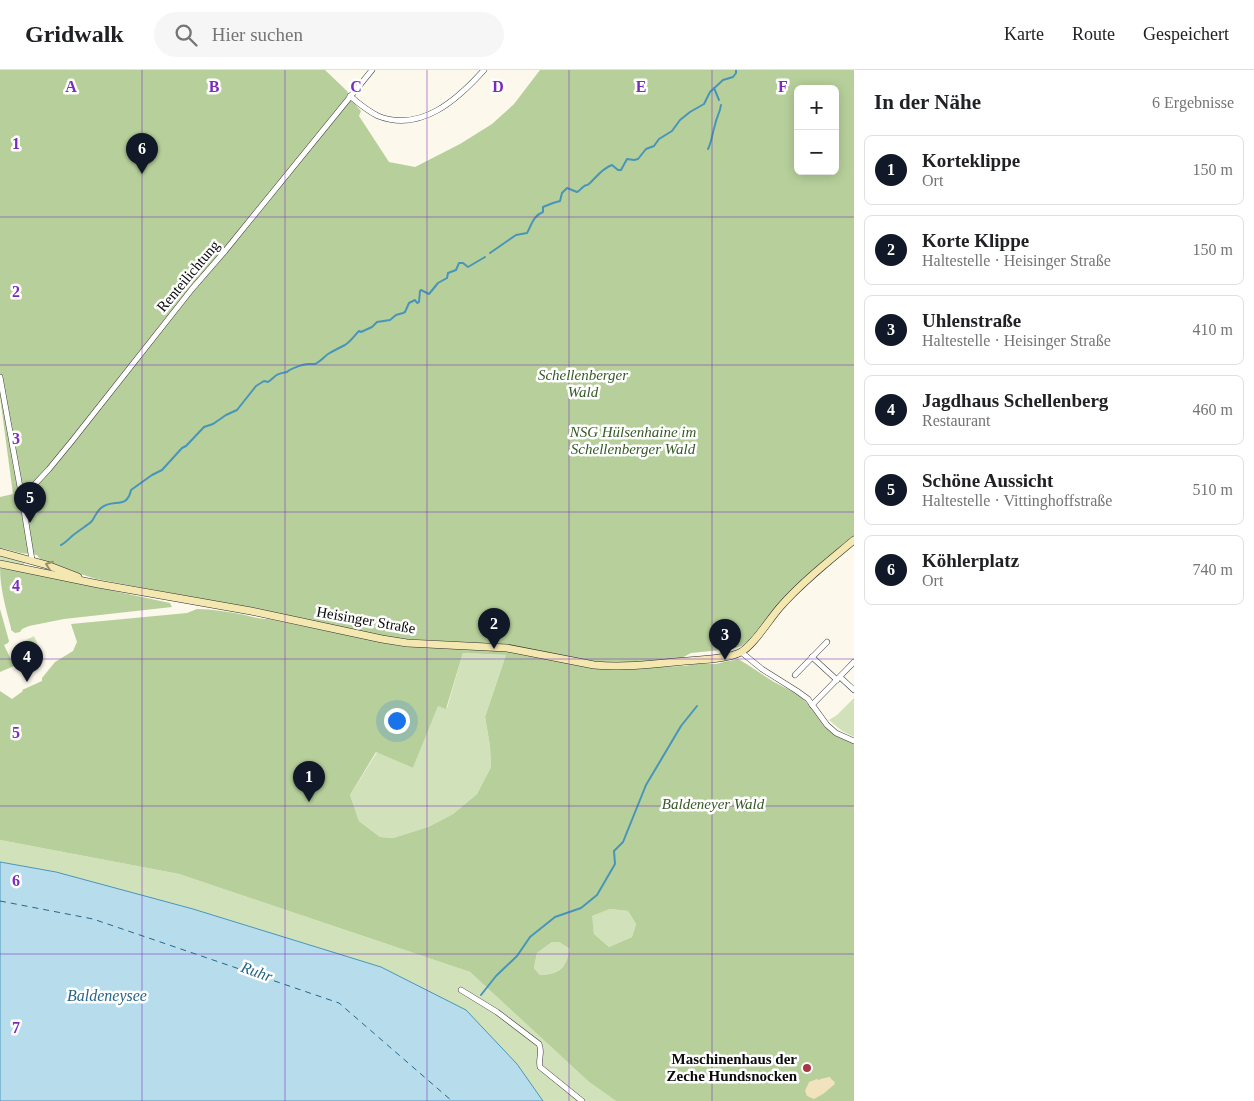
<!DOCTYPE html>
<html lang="de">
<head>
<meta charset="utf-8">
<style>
	:root { --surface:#fff; --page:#f6f6f6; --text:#202124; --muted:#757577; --line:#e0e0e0; --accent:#111827 }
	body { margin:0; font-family:"Times New Roman",serif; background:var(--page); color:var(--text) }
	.controls { position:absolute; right:15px; top:15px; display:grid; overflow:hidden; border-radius:8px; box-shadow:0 2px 12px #0003 }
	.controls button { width:45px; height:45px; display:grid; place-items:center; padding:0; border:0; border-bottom:1px solid var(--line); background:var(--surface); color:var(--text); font:25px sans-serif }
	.you { position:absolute; left:396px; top:650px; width:18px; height:18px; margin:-12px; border:4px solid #fff; border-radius:50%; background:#1a73e8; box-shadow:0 0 0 8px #1a73e833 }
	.badge { display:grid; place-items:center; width:32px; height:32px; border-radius:50%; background:var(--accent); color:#fff; font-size:16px; font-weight:700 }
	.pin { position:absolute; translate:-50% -41px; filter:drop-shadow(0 1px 2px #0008) }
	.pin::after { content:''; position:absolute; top:26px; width:18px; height:15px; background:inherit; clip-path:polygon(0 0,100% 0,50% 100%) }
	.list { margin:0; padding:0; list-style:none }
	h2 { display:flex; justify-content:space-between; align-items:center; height:65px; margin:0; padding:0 20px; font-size:21px }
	h2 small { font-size:16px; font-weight:400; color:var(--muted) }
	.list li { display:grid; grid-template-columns:32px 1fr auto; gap:15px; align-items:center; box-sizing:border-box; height:70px; margin:0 10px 10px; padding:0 10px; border:1px solid var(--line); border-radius:8px }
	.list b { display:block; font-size:19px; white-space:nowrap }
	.list p { margin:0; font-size:16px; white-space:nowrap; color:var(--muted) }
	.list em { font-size:16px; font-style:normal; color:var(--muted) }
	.icon { flex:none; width:28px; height:28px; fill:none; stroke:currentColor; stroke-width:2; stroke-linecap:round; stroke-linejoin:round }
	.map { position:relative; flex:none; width:854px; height:1031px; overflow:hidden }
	header { display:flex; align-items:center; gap:30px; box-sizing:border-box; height:70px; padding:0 25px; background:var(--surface); border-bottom:1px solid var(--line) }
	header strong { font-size:24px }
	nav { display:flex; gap:28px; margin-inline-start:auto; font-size:18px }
	.search { width:350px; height:45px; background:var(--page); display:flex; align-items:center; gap:12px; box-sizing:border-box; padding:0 18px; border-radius:28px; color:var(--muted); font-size:19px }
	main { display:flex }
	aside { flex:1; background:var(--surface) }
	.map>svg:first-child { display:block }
	.green { fill:#d1e2ba }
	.forest { fill:#b7d09b; fill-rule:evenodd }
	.sand { fill:#f2e2be }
	.water { fill:#b7dded; stroke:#4895ba }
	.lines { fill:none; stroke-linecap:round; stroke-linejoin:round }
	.stream { stroke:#4895ba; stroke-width:2 }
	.ferry { stroke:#26668a; stroke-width:1; stroke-dasharray:6 5; stroke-linecap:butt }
	.minor-casing { stroke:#3e3e3e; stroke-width:6 }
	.secondary-casing { stroke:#2d2d2d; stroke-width:8 }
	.minor { stroke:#fff; stroke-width:5 }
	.secondary { stroke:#f4e7af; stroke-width:7 }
	.oneway { stroke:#978f6d }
	.grid { fill:none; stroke:#7b2cbf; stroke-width:1; stroke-opacity:0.55 }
	.poi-dot { fill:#a73744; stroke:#fff; stroke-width:2 }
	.labels { text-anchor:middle; stroke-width:5; stroke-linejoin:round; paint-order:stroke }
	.street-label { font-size:15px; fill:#0b0b0b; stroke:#fff }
	.park-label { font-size:15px; font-style:italic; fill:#345925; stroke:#fff }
	.poi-label { font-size:15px; font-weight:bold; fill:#0b0b0b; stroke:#fff; text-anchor:end }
	.water-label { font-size:16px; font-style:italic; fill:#26668a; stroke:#fff }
	.grid-label { font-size:16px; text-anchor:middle; font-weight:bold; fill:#7b2cbf; stroke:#fff; stroke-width:5; stroke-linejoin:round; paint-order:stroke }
</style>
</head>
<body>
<header>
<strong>Gridwalk</strong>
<div class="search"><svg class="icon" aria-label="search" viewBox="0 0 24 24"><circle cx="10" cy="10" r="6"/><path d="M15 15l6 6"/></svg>Hier suchen</div>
<nav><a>Karte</a><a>Route</a><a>Gespeichert</a></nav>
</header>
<main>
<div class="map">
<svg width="854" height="1031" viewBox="0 0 854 1031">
	<rect width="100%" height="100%" fill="#fcf8eb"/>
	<g class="green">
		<path d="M0,485L24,492L25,496L0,492Z"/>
		<path d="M34,566L42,584L26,592L18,574Z"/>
		<path d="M463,583L506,585L485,647L490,676L491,697L477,724L453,744L428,757L393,768L380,767L359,751L350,725L377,682L413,698L438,635L447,638Z"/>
		<path d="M854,628V667L842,661L829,650L837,645Z"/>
		<path d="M0,770L179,804L470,902L589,1012L616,1031H543L517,994L56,802L0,792Z"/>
		<path d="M610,839L628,841L636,854L632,867L609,877L594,864L591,846Z"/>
		<path d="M552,872H559L570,879C565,898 560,904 540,905L534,898L537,883Z"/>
	</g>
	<g class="forest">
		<path d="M0,0H325L347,21L353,32L361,41L359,46L389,92L415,97L460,74L492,54L514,34L540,0H854V467L840,477L788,523L748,571L742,576L731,579L691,583L680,589L606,594L509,575L391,568L230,534L96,509L47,493L40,489L37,485L21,483L1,478L0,479V427L13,424L0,327ZM798,19H835V101H798Z"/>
		<path d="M0,498L39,505L170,533L172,537L64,549L29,556L22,559L20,562L15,563L11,560V558C6,539 0,518 0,498Z"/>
		<path d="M0,539L9,571L8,573L4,575L14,596L0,602Z"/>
		<path d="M197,539C213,539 229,542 245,545C253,547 260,549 268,549L401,576L510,581L592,598L605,599L683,596L697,594H716L738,589L745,593L774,612L799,625L810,636L828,659L841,668L854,673V1031H616L589,1012L470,902L179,804L0,770V621L12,629L23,621L22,620L42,611V608L55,592L73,581L77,572L71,554L187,543ZM463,583L506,585L485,647L490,676L491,697L477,724L453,744L428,757L393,768L380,767L359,751L350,725L376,682L413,698L438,636L446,639ZM610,839L628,841L636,854L632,867L609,877L594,864L592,846ZM552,872H559L570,879C565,898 561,904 540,905L534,898L537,883Z"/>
	</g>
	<path class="sand" d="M830,1007L832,1010L834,1011L835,1014L823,1024L814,1029L807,1026L805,1021L809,1012L817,1009L819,1010C822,1008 826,1008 830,1007Z"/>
	<path class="water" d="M0,792L56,802L193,839L381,897L466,940L517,994L543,1031H0Z"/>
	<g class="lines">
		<g class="stream">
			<path d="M714,18L719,30"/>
			<path d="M708,79C712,71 712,64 715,55C716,48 720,43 721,35"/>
			<path d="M490,183L516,165L527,163C532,154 533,146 543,142V137L553,133L560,131L562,123L567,118L577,122C579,121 581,119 583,117C588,113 586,117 590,113C597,106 603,98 612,95L618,100H621L627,89L634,90L638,89L646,79L654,76L659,69L672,61L680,50L690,42L704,34L710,22L723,10L733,7L736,3V0"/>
			<path d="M61,475C67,472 70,467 76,463C81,459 88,455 92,451C95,447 96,442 101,438C113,428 127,440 131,420L152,405L162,400L182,378L186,376L204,357L213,354L226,345L237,340L256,316L264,311L268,312C276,306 275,304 287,302C290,299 303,294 308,294C310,294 313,294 315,294C320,292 324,287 328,284C333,281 339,278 345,275C351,271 354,266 359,261L361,262L372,257L377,252L390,250L396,245L403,243L405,242L409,233L415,230L417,233L419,232L420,221L421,220L429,224L438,213L447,208L448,203L456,200L459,193H463L468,197L485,187"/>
			<path d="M481,925L496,906L517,886L530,867L555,847L581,838L597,825L615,794L614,781L623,772L646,715L681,656L697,636"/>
		</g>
		<path class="ferry" d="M0,831L93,849L339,933L452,1031"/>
		<defs>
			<g id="minor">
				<path d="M350,26C358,33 368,41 378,46C421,63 458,29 484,0"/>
				<path d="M0,307L22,428L32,490"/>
				<path d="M22,428L49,399L72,371L192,219L225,181L372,0"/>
				<path d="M741,582L762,599L797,621L808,629L827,655L836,663L854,671"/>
				<path d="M812,587L837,610"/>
				<path d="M795,605L827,572"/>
				<path d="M840,607L854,620"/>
				<path d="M812,635L854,592"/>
				<path d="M461,920L497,942L539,974C543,981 538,989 540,997L582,1031"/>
			</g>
			<g id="secondary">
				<path d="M0,482L47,495L78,507"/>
				<path d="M0,494L98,514L251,541L382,569L407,573L507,578L594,595C624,598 655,594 685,591C700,590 728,589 741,582C754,575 770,548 781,536C802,512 829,491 854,470"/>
			</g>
		</defs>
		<use href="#minor" class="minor-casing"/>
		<use href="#secondary" class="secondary-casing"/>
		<use href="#minor" class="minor"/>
		<use href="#secondary" class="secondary"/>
	</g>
	<defs><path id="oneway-chevron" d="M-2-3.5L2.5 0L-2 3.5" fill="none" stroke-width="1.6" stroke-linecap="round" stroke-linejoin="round" transform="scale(1.25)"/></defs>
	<use class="oneway" href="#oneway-chevron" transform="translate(49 495) rotate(-160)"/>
	<path class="grid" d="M142,0V1031M285,0V1031M427,0V1031M569,0V1031M712,0V1031M0,147H854M0,295H854M0,442H854M0,589H854M0,736H854M0,884H854"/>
	<circle class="poi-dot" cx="807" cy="998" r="5"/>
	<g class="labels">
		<g class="street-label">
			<text transform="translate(188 206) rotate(-50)" y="5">Renteilichtung</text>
			<text transform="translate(366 550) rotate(10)" y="5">Heisinger Straße</text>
		</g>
		<g class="park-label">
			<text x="583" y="310">Schellenberger<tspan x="583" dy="17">Wald</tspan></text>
			<text x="633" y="367">NSG Hülsenhaine im<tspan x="633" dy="17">Schellenberger Wald</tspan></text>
			<text x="713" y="739">Baldeneyer Wald</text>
		</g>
		<g class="poi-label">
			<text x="797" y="994">Maschinenhaus der<tspan x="797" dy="17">Zeche Hundsnocken</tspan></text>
		</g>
		<g class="water-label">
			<text transform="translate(257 901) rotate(20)" y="6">Ruhr</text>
			<text x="107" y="931">Baldeneysee</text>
		</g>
	</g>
	<g class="grid-label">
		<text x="71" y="22">A</text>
		<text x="214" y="22">B</text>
		<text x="356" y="22">C</text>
		<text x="498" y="22">D</text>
		<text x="641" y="22">E</text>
		<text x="783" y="22">F</text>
		<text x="16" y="79">1</text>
		<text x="16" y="227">2</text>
		<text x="16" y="374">3</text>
		<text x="16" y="521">4</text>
		<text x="16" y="668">5</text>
		<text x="16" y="816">6</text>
		<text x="16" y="963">7</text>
	</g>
</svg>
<div class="controls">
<button>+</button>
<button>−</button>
</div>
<div class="you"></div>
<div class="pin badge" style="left:309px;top:732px">1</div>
<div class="pin badge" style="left:494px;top:579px">2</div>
<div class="pin badge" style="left:725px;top:590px">3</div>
<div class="pin badge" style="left:27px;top:612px">4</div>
<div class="pin badge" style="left:30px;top:453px">5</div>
<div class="pin badge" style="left:142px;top:104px">6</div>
</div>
<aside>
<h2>In der Nähe<small>6 Ergebnisse</small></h2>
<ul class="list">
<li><span class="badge">1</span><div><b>Korteklippe</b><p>Ort</p></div><em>150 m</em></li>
<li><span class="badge">2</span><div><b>Korte Klippe</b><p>Haltestelle · Heisinger Straße</p></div><em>150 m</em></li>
<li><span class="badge">3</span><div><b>Uhlenstraße</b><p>Haltestelle · Heisinger Straße</p></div><em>410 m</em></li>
<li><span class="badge">4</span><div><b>Jagdhaus Schellenberg</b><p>Restaurant</p></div><em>460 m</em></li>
<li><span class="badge">5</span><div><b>Schöne Aussicht</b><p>Haltestelle · Vittinghoffstraße</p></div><em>510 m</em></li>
<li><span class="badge">6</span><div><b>Köhlerplatz</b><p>Ort</p></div><em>740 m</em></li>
</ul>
</aside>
</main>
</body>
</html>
